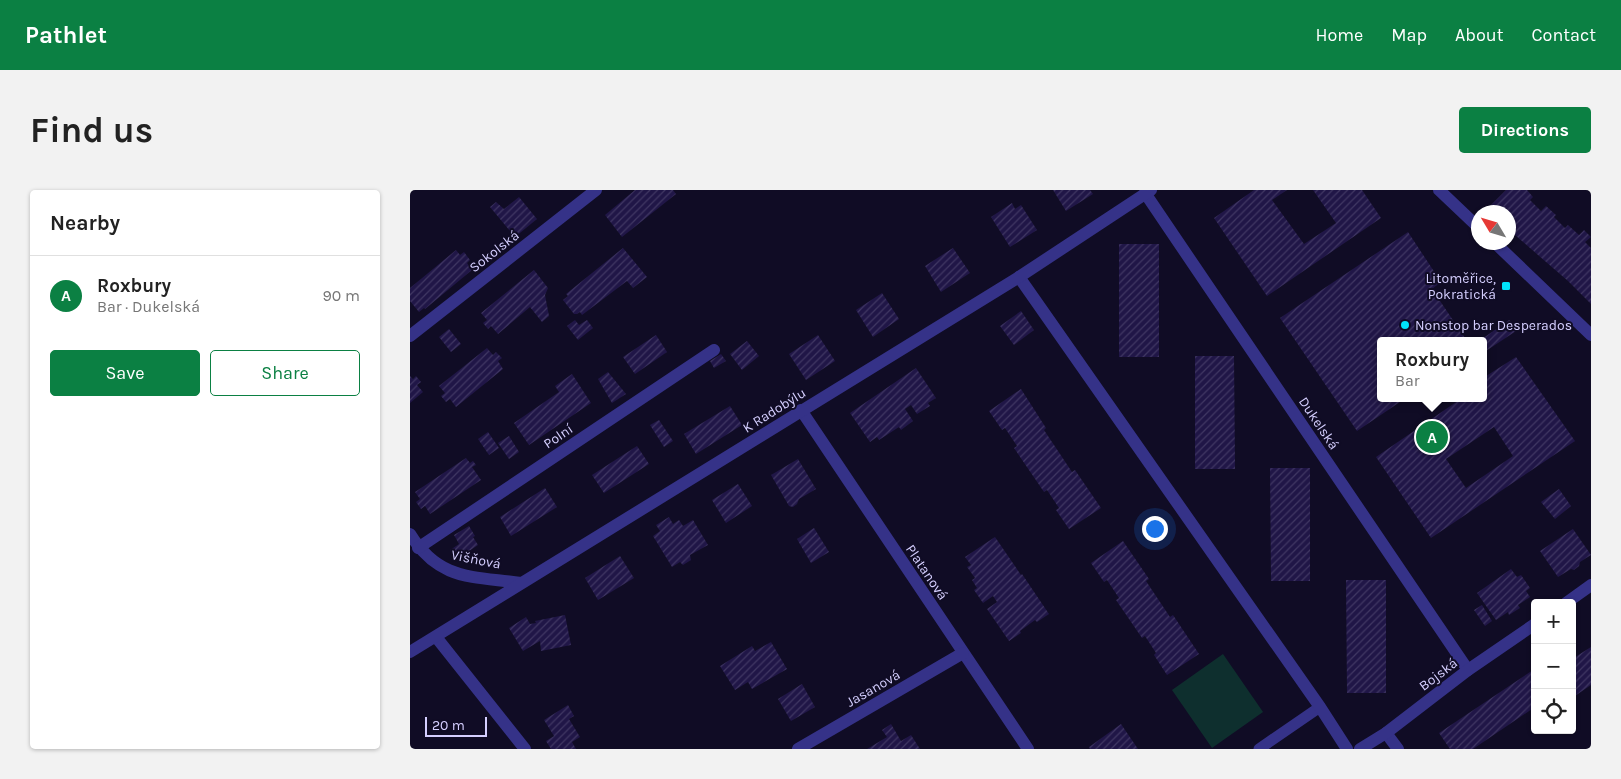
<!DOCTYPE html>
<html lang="en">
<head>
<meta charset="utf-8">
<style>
	:root { --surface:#fff; --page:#f2f2f2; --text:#222; --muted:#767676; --line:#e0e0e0; --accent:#0b8043 }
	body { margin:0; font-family:Karla,sans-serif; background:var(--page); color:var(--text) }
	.controls { position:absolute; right:15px; bottom:15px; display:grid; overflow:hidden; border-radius:5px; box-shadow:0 1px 4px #0004 }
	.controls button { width:45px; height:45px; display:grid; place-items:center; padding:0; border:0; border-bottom:1px solid var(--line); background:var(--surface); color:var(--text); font:25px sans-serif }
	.compass { position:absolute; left:1061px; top:15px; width:45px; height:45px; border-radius:50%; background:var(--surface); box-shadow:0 1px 4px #0004; rotate:308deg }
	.scale { position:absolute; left:15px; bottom:12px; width:62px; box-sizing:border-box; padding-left:5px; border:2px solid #d5cfff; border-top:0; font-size:14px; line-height:18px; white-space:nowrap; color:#d5cfff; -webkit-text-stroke:4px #100c25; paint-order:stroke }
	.you { position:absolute; left:744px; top:338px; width:18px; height:18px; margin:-12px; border:4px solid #fff; border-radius:50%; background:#1a73e8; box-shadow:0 0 0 8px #1a73e833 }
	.badge { display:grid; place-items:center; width:32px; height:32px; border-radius:50%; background:var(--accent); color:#fff; font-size:16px; font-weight:700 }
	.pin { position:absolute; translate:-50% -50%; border:2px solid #fff; box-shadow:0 1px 5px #0006 }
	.popup { position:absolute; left:967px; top:147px; width:110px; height:65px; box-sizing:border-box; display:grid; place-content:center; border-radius:5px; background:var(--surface); filter:drop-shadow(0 1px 4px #0005); font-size:16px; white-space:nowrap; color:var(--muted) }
	.popup b { font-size:19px; color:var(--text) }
	.popup::after { content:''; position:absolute; left:50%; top:100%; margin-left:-10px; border:10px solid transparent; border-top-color:var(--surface) }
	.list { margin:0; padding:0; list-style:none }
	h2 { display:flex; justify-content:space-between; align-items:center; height:65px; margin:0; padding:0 20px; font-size:21px }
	h2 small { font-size:16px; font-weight:400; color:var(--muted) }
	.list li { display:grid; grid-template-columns:32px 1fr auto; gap:15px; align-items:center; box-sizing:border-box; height:80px; padding:0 20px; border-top:1px solid var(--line) }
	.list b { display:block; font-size:19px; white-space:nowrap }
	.list p { margin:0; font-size:16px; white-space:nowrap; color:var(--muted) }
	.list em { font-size:16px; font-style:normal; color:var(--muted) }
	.actions { display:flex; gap:10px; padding:15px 20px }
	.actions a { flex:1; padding:11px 0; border:1px solid var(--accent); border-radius:5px; text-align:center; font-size:18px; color:var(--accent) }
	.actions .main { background:var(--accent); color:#fff }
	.icon { flex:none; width:28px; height:28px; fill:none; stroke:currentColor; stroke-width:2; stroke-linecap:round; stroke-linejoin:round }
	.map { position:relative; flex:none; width:1181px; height:559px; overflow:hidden; border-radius:5px }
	header { display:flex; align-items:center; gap:30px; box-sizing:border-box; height:70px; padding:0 25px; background:var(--accent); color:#fff }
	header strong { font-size:24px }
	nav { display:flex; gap:28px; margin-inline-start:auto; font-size:18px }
	.intro { display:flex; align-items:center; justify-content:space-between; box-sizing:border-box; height:120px; padding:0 30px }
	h1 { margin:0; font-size:35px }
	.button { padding:12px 22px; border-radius:5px; background:var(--accent); color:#fff; font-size:18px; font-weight:700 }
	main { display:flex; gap:30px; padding:0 30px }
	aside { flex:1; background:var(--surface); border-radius:5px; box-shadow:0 1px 4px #0004 }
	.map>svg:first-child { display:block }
	.garden { fill:#0e2f2e }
	.building { fill:url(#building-hatch); fill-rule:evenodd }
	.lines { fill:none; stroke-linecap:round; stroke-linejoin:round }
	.service { stroke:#353288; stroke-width:11 }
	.minor { stroke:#353288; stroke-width:12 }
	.tertiary { stroke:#353288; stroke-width:12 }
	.poi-dot { fill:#00e3fa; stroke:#100c25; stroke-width:2 }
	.labels { text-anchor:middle; stroke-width:4; stroke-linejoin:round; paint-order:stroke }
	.street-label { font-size:14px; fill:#d5cfff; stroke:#100c25 }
	.poi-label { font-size:14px; fill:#d5cfff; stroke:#100c25; text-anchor:end }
</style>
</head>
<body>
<header>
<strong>Pathlet</strong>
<nav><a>Home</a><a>Map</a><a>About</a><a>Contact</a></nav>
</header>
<div class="intro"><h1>Find us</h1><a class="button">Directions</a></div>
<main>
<aside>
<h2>Nearby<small></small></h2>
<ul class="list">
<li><span class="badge">A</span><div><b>Roxbury</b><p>Bar · Dukelská</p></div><em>90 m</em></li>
</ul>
<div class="actions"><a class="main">Save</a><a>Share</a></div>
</aside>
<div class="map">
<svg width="1181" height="559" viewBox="0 0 1181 559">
	<defs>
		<pattern id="building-hatch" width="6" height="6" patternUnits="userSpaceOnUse" patternTransform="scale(1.25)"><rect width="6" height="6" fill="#201647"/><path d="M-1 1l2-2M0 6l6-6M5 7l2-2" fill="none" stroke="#403763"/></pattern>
	</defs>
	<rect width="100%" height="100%" fill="#100c25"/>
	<path class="garden" d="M813,464L853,522L802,558L762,500Z"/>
	<g class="building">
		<path d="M225,0H263L266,4L212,47L195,25Z"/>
		<path d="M643,0H680L683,4L656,21Z"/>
		<path d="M844,0H877L862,10L894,54L926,33L903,0H952L971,28L857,106L804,28Z"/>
		<path d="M1096,0H1117L1123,7L1120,10L1131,21L1136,16L1146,25L1144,27L1155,38L1158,35L1169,45L1174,40L1181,47L1175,52L1181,58V114L1158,91L1098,39V22H1087L1080,16Z"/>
		<path d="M109,7L127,29L105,47L80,17L86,12L94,19Z"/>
		<path d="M602,13L605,19L611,15L627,40L600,57L581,27Z"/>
		<path d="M998,42L1031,92L1022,99L1057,151H971V208H996L947,241L870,128Z"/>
		<rect x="709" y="54" width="40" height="113"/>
		<path d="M213,58L237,87L223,98L217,91L172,125L170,122L167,124H164L153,110L158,106L156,104Z"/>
		<path d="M543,58L560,83L531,102L515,76Z"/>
		<path d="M46,60L50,65L54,62L60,70L57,73L62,80L15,119L14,118L9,122L0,111V98Z"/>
		<path d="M124,80L138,98L135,105L139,126L132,132L120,117L88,144L81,136L78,139L73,133L77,130L71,123Z"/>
		<path d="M472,103L489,129L463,147L446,120Z"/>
		<path d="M611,121L624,140L604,155L590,136Z"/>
		<path d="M165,130L169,135L177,130L183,138L168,150L157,136Z"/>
		<path d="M1099,130L1109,139L1073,163V151H1069Z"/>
		<path d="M39,139L51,154L41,162L29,147Z"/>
		<path d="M246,145L257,162L225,184L213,167Z"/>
		<path d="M408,145L425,171L396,190L379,164Z"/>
		<path d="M337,151L349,166L332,180L320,164Z"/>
		<path d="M77,158L83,165L86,162L92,168L88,171L93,179L46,217L40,209L36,212L31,206L35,203L29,196Z"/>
		<path d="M311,164L316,171L304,178L300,171Z"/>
		<path d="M785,166H824L825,279H785Z"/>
		<path d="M1106,167L1165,251L1021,348L966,267L1052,208H1073V188ZM1084,237L1103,266L1056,298L1036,269Z"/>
		<path d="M506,178L526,208L518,213L520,216L507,224L501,215L495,219L503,231L491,240L489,237L469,250L467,247L460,252L440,223Z"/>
		<path d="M198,182L216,204L202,213L188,189Z"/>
		<path d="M162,184L181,213L119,255L104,233L149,202L145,196Z"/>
		<path d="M0,186L3,189L6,186L11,192L7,195L13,202L0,213Z"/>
		<path d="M611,199L636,238L634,240L662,282L665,280L691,318L659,339L646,320L649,318L637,300L634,302L604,258L607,256L595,238L592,240L579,221Z"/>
		<path d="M320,216L332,235L286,264L274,244Z"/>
		<path d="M249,230L263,251L254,257L240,235Z"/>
		<path d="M78,242L89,258L79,265L68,249Z"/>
		<path d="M99,246L109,262L99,269L88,253Z"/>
		<path d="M227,256L239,274L194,303L182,285Z"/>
		<path d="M56,268L60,273L63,271L66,275L62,277L71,290L20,324L15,316L11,319L6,312L10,309L5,302Z"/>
		<path d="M388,269L406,299L389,309L387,314L383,317L379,316L361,285Z"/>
		<path d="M860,278H900V391H861Z"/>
		<path d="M328,294L342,316L316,333L302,310Z"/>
		<path d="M135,298L147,317L101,346L90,327Z"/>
		<path d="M1149,299L1161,316L1145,329L1131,312Z"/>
		<path d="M259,327L263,334L269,330L273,336L283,330L298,355L280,365L281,370L273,375L270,372L262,377L243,346L250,341L246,335Z"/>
		<path d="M59,336L65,346L63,347L68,355L46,370L40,360L49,354L44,345Z"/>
		<path d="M404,338L419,362L401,373L387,349Z"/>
		<path d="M1163,339L1181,365L1170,372L1169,376L1164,380L1161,379L1148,387L1130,361Z"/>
		<path d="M585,347L611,385L612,384L639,424L627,432L625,430L610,441L611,443L599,451L577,419L587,412L583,406L573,413L564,400L567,398L562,390L565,388L557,377L561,375L555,367Z"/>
		<path d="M713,351L739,389L736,391L760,427L763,425L789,464L757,485L744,465L746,463L735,446L732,448L706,410L709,408L697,390L694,392L681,373Z"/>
		<path d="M210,366L224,388L188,410L175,388Z"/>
		<path d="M1101,379L1107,387L1111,385L1120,398L1116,401L1120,407L1108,415L1110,418L1099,425L1098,422L1086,430L1067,403Z"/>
		<path d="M936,390H976V503H937Z"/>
		<path d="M1072,415L1082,431L1075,436L1064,420Z"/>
		<path d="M155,425L161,455L131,461L130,451L113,461L99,438L116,427L120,434L126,433L125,431Z"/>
		<path d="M361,452L377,479L342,499L338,492L325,500L310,476L342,456L345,461Z"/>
		<path d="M1181,457V495L1162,508V469Z"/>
		<path d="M1123,480L1125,483V517L1063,559H1040L1029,543Z"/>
		<path d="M392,494L405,517L381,531L368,509Z"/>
		<path d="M158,515L164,526L159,529L170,547L162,552L166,559H141L136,551L144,546L134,530Z"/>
		<path d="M481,534L491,551L501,545L510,559H457L477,547L472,540Z"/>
		<path d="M711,534L728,559H680L679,557Z"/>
	</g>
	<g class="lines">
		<path class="service" d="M849,559L910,517"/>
		<g class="minor">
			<path d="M735,3L1058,480"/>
			<path d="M609,87L910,517L937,559"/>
			<path d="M0,146L186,0"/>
			<path d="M391,220L618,559"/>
			<path d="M0,344C29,391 62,386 111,393"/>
			<path d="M8,358L304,160"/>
			<path d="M1156,413L1181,395"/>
			<path d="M26,447L115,559"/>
			<path d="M0,462L609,87L741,0"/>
			<path d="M976,543L988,559"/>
			<path d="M388,559L553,463"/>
			<path d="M950,559L976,543L1058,480L1125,434"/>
		</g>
		<g class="tertiary">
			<path d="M1029,0L1068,37"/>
			<path d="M1084,52L1181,145"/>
		</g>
	</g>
	<g class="poi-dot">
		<rect x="1091" y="91" width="10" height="10" rx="2.5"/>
		<circle cx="995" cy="135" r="5"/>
	</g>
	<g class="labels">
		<g class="street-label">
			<text transform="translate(84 61) rotate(-38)" y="5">Sokolská</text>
			<text transform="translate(364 220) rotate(-32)" y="5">K Radobýlu</text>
			<text transform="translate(909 233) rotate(56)" y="5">Dukelská</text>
			<text transform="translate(148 246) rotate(-34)" y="5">Polní</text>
			<text transform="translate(66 369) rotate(11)" y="5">Višňová</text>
			<text transform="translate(517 382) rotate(56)" y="5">Platanová</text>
			<text transform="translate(1028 484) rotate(-37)" y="5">Bojská</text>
			<text transform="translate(463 498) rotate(-30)" y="5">Jasanová</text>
		</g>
		<g class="poi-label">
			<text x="1086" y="93">Litoměřice,<tspan x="1086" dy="16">Pokratická</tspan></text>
			<text x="1005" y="140" text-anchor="start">Nonstop bar Desperados</text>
		</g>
	</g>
</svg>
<div class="controls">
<button>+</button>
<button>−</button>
<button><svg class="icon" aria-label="locate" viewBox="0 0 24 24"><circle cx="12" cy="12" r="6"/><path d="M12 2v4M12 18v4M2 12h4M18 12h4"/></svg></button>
</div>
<svg class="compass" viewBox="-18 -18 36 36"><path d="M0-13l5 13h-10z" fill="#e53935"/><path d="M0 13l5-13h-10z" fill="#767676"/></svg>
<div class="scale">20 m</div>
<div class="you"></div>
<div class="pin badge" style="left:1022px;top:247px">A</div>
<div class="popup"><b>Roxbury</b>Bar</div>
</div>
</main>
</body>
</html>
